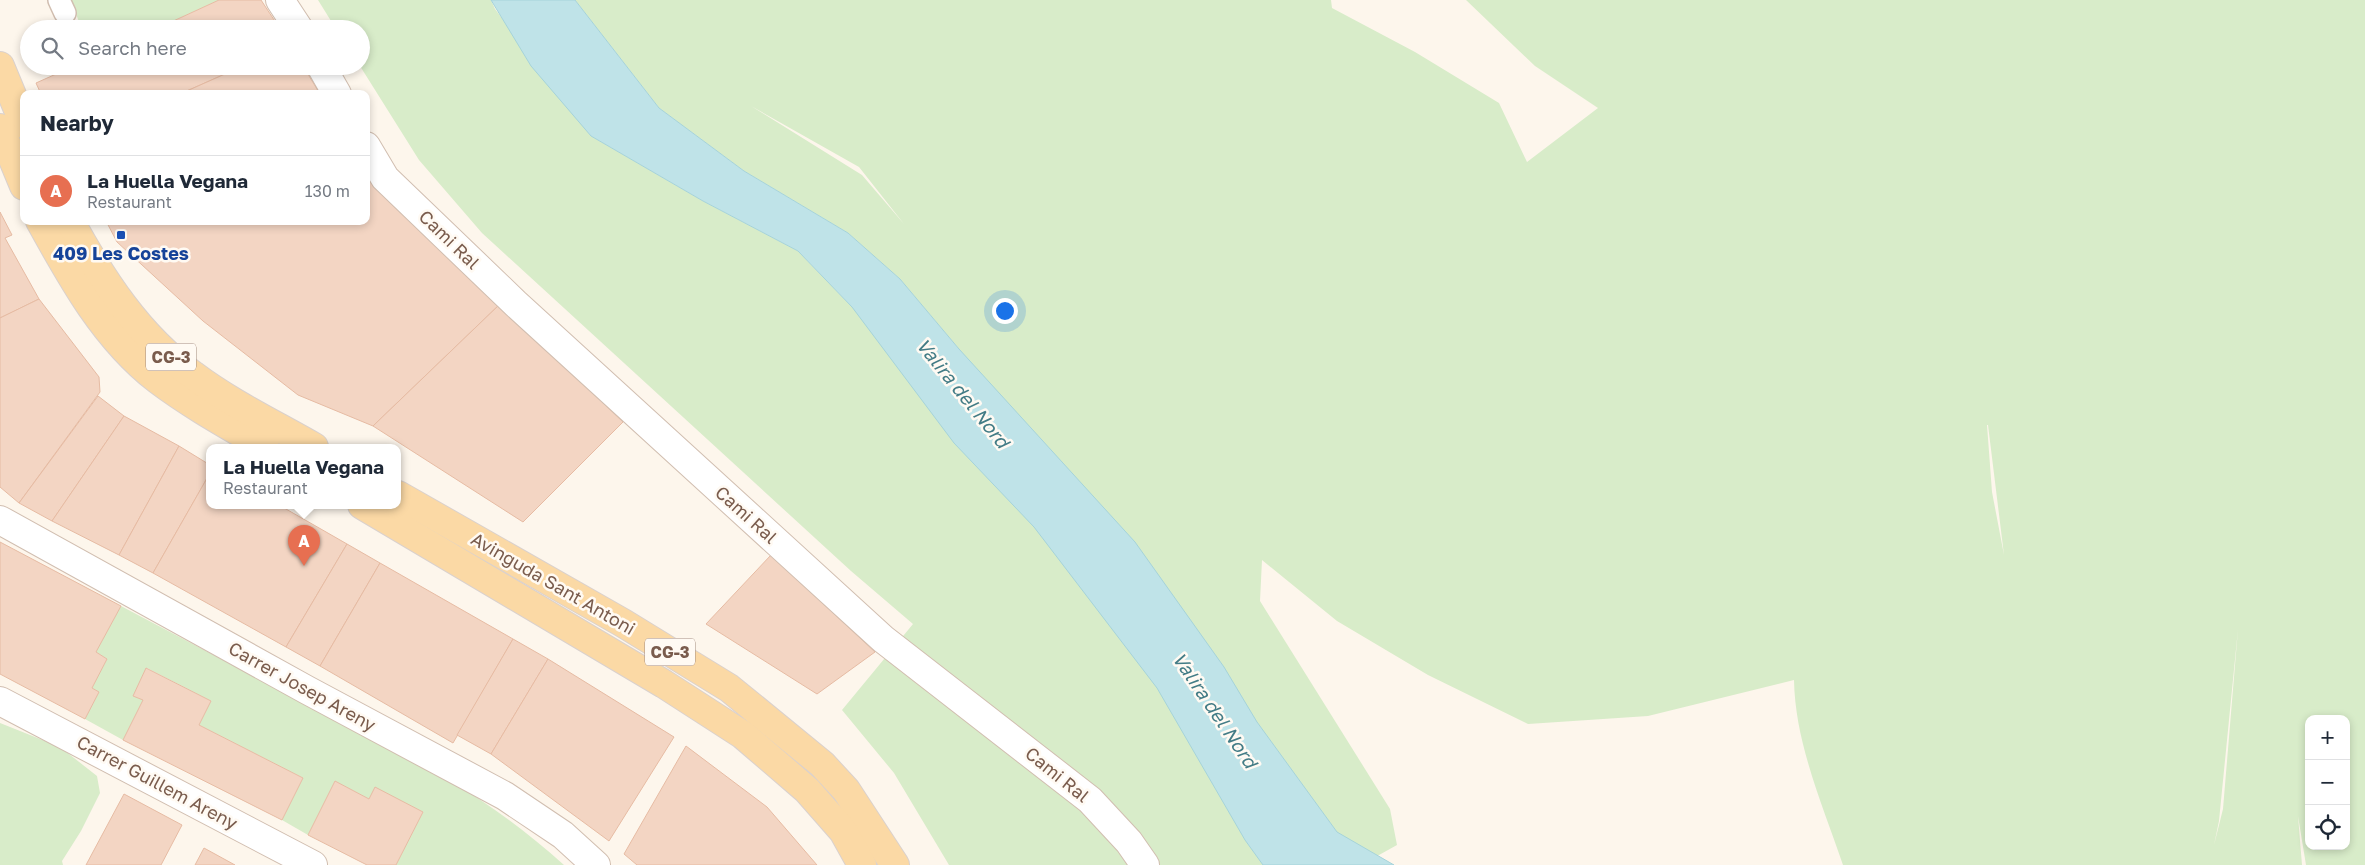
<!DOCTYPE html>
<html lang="en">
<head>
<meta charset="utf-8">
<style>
	:root { --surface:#fff; --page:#f2f2f3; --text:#1f2937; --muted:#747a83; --line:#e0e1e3; --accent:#e76f51 }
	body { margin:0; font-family:"Golos Text",sans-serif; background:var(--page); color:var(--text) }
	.controls { position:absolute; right:15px; bottom:15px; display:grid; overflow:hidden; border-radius:10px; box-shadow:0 2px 8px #0003 }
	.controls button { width:45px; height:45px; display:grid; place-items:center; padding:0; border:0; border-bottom:1px solid var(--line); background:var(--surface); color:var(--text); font:25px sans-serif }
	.you { position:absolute; left:1004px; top:310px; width:18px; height:18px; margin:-12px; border:4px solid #fff; border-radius:50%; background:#1a73e8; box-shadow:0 0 0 8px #1a73e833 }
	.badge { display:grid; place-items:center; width:32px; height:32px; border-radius:50%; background:var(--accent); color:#fff; font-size:16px; font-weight:700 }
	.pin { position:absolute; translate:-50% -41px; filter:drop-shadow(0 1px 2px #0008) }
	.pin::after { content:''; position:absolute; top:26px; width:18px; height:15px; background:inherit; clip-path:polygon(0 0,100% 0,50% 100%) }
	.popup { position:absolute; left:206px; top:444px; width:195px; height:65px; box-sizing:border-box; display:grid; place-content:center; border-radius:10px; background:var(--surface); filter:drop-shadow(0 1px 4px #0005); font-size:16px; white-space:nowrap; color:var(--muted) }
	.popup b { font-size:19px; color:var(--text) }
	.popup::after { content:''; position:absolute; left:50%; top:100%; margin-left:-10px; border:10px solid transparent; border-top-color:var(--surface) }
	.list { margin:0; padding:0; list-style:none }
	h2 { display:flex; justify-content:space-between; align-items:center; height:65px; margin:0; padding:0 20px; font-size:21px }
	h2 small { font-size:16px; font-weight:400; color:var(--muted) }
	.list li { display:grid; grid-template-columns:32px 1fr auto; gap:15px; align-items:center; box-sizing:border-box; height:70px; padding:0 20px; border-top:1px solid var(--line) }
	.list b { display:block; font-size:19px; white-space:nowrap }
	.list p { margin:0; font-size:16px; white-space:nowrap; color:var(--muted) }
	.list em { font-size:16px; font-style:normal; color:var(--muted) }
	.icon { flex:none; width:28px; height:28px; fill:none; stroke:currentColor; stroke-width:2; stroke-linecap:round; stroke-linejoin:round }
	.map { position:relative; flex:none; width:2365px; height:865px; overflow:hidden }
	.search { position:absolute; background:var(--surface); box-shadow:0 2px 8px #0003; left:20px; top:20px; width:350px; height:55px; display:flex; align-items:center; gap:12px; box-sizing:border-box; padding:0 18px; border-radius:28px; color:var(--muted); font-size:19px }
	.panel { position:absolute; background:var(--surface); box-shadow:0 2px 8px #0003; left:20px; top:90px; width:350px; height:135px; border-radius:10px }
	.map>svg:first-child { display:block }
	.green { fill:#d8ecc9; fill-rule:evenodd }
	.water { fill:#bfe3e8; stroke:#a5d3da }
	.building { fill:#f3d5c3; stroke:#e6bba3 }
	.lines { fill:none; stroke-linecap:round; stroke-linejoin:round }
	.lane-casing { stroke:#d1beb0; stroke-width:24 }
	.street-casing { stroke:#d1beb0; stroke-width:30 }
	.primary-casing { stroke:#dad1cd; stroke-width:30 }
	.lane { stroke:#fff; stroke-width:21 }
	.street { stroke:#fff; stroke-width:28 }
	.primary { stroke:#fbd9a5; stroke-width:28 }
	.transit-dot { fill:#1a4fb4; stroke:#fffaf3; stroke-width:2 }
	.labels { text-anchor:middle; stroke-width:5; stroke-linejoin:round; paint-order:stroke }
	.shield { fill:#fffaf3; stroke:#a28b7f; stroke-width:1 }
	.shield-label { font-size:16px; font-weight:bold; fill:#7a5c4d }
	.street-label { font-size:18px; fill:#7a5c4d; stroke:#fffaf3 }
	.transit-label { font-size:18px; font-weight:bold; fill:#164399; stroke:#fffaf3 }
	.water-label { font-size:19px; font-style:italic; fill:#437c86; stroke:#fffaf3 }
</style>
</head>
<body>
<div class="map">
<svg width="2365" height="865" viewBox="0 0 2365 865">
	<rect width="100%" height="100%" fill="#fdf6ec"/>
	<g class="green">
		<path d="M71,0H219L156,29H76L79,22Z"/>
		<path d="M318,0H491L495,9L591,136L703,201L798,251L852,307L959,349L900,279L848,233L744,171L659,108L575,0H1331L1332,8L1415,52L1499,103L1527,162L1598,108L1535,66L1466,0H2365V865H2306L2298,816L2302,865H1843C1823,806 1795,743 1794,680L1648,716L1528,724L1428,675L1337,621L1262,560L1260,601L1390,809L1397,845L1361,865H949L894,773L842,710L913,624L851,571L482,233L419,160L360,66L361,29H336ZM751,106L859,167L904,224L862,175ZM1987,425H1988L2004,555L1992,492ZM2238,629L2223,809L2214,845L2219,821ZM2309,719H2346V846H2309Z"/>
		<path d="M121,606L451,781C492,806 528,833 564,865H396L423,812L375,788L369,799L335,781L308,835L282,820L303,778L199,725L211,701L147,668L133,696L143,700L123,740L85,719L99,692L92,688L107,659L96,652Z"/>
		<path d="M0,723L60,747L97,776L100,793L81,831L62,861L63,865H0Z"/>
	</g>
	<path class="water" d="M491,0H575L659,108L744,171L848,233L900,279L959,349L1135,542L1224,667L1257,722L1337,832L1394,865H1263L1245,840L1157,688L1034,527L954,443L852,307L798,251L703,201L591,136L531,66Z"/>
	<g class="building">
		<path d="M219,0H261L280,29H156Z"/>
		<path d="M74,66H243L180,94H41L36,83Z"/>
		<path d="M243,66H303L320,94H180Z"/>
		<path d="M366,173L500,304L373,426L298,395L203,321L117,242L106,221H366Z"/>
		<path d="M0,212L12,235L5,238L39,299L0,318Z"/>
		<path d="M39,299L99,377L100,392L19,503L0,487V318Z"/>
		<path d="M500,304L623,422L523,522L373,426Z"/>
		<path d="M98,396L124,416L52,521L19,503Z"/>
		<path d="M124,416L179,446L119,555L52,521Z"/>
		<path d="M179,446L210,465V473L153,573L119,555Z"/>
		<path d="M210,473V505H279L347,544L286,647L153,573Z"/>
		<path d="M0,542L121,606L96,652L107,659L92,688L99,692L85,719L0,674Z"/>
		<path d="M347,544L380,563L320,666L286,647Z"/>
		<path d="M771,555L875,652L817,694L706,624Z"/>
		<path d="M380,563L513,639L453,743L320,666Z"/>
		<path d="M513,639L548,659L491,754L457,735Z"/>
		<path d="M548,659L674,737L609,841L491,754Z"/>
		<path d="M146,668L211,701L199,725L303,778L282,820L123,740L143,700L133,696Z"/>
		<path d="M686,746L767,807L817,865H637L624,854Z"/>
		<path d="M335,781L369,799L375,787L423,812L396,865H367L308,835Z"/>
		<path d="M124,794L182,825L161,865H86Z"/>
		<path d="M204,848L235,865H195Z"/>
	</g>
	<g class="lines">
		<defs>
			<path id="lane" d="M59,0L65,13"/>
			<g id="street">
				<path d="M280,0L299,29"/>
				<path d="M321,66L337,94"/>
				<path d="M366,146L385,178L515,303L883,639L1090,800L1129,842L1145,865"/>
				<path d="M0,520L307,690L505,796L563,835L596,865"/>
				<path d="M0,701L313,865"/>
			</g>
			<g id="primary">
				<path d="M0,66L24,124"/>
				<path d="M0,128L24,186"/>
				<path d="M40,221C72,279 105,339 158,380C191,405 229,426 265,447"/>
				<path d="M70,221C101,278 139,337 193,375C230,403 274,424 314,447"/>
				<path d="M398,495L623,623L729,688L822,764L846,790L895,865"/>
				<path d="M362,505L664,684L743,735L807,790L843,831L862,865"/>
			</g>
		</defs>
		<use href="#lane" class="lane-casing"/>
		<use href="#street" class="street-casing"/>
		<use href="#primary" class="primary-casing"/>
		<use href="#lane" class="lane"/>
		<use href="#street" class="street"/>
		<use href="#primary" class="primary"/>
	</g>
	<rect class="transit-dot" x="116" y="230" width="10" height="10" rx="2.5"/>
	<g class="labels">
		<g class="shield">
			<rect x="146" y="343.5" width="50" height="27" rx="4"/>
			<rect x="645" y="638.5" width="50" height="27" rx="4"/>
		</g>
		<g class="shield-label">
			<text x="171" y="363">CG-3</text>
			<text x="670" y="658">CG-3</text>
		</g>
		<g class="street-label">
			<text transform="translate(449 240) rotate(44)" y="6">Cami Ral</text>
			<text transform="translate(746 515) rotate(42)" y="6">Cami Ral</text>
			<text transform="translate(553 584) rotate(30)" y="6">Avinguda Sant Antoni</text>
			<text transform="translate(302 687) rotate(29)" y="6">Carrer Josep Areny</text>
			<text transform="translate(1057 775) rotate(39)" y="6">Cami Ral</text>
			<text transform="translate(157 783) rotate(28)" y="6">Carrer Guillem Areny</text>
		</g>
		<g class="transit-label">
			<text x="121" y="260">409 Les Costes</text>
		</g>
		<g class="water-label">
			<text transform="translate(963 393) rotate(51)" y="7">Valira del Nord</text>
			<text transform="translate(1215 710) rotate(56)" y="7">Valira del Nord</text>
		</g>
	</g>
</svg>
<div class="controls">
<button>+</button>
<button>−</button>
<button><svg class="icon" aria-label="locate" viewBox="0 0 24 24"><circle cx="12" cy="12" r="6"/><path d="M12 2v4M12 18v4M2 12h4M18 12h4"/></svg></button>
</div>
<div class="you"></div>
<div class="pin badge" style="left:304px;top:566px">A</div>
<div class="popup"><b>La Huella Vegana</b>Restaurant</div>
<div class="search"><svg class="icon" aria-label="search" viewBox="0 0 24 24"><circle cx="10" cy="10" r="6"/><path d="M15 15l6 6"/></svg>Search here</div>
<section class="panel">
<h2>Nearby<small></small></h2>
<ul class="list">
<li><span class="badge">A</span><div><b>La Huella Vegana</b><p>Restaurant</p></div><em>130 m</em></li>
</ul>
</section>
</div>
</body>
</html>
